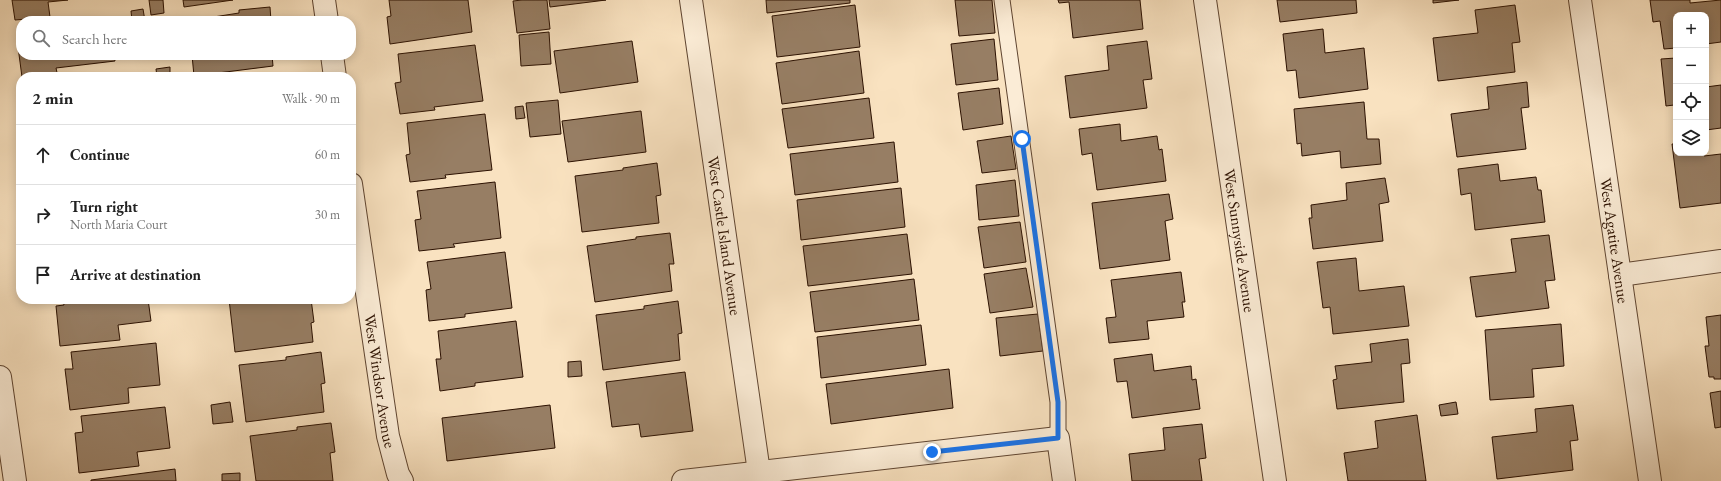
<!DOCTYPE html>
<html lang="en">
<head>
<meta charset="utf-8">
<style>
	:root { --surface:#fff; --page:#f2f2f2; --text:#222; --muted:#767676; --line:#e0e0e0 }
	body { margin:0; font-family:"EB Garamond",serif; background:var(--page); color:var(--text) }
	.controls { position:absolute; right:12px; top:12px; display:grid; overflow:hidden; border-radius:8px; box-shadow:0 2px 10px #0003 }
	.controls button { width:36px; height:36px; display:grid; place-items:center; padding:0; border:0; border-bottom:1px solid var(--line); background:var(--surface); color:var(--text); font:20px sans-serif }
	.stop { position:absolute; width:12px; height:12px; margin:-9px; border:3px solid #1a73e8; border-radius:50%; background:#fff }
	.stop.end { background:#1a73e8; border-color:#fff; box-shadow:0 1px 4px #0008 }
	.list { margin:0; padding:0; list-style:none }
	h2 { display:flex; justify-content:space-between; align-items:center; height:52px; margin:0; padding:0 16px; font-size:17px }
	h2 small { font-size:13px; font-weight:400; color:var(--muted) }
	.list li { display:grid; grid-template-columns:26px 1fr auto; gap:12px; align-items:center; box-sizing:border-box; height:60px; padding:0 16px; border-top:1px solid var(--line) }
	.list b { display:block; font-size:15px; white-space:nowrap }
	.list p { margin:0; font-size:13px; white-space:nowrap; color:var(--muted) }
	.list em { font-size:13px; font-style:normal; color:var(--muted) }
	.icon { flex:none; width:22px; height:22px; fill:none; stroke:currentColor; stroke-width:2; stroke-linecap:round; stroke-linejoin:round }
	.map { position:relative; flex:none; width:1721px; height:481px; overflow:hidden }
	.search { position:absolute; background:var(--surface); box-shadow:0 2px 10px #0003; left:16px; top:16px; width:340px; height:44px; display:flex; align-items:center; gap:10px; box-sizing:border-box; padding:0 14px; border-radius:16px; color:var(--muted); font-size:15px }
	.panel { position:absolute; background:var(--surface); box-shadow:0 2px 10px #0003; left:16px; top:72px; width:340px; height:232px; border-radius:16px }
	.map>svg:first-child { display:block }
	.building { fill:#977e64; stroke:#2c1101 }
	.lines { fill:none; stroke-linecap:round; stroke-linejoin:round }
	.service-casing { stroke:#5f4531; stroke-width:17 }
	.minor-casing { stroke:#5f4531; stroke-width:24 }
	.service { stroke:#fbecd6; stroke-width:15 }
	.minor { stroke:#fbecd6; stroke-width:22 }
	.route { stroke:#1a73e8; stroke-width:5 }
	.labels { text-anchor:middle; stroke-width:3; stroke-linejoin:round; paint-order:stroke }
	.street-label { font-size:16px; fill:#2c1101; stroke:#fbecd6 }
</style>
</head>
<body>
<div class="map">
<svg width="1721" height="481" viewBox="0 0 1721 481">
	<rect width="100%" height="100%" fill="#f9e2c0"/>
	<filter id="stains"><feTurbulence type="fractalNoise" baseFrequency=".005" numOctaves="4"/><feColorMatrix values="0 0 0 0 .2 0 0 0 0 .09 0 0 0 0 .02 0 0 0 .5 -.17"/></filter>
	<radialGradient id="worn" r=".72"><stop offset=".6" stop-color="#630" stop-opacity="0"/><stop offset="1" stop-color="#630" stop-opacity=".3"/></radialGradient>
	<g class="building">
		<path d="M12,0H68L48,2L50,17L15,20Z"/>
		<path d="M149,0H163L164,13L151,15Z"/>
		<path d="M183,0H233L184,7Z"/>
		<path d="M389,0H468L472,32L390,44L387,17L391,16Z"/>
		<path d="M522,0H547L550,29L517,33L513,1Z"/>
		<path d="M549,0H606L550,7Z"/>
		<path d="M766,0H850V3L767,13Z"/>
		<path d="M955,0H992L995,33L959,36Z"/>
		<path d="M1058,0H1140L1143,29L1073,38L1069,2L1059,3Z"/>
		<path d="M1277,0H1356L1357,13L1280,22Z"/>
		<path d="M1433,0H1459L1433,3Z"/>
		<path d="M1650,0H1690V3L1721,0V42L1706,44V15H1676V48L1664,49L1660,21L1653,22Z"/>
		<path d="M855,5L860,47L777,57L772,16Z"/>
		<path d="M1515,5L1520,42L1512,43L1515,72L1438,81L1433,38L1478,33L1475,10Z"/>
		<path d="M270,7L271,21H188L239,13V10Z"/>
		<path d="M143,9L145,21H132L131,11Z"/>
		<path d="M109,17L110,21H72Z"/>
		<path d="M1323,29L1325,53L1364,48L1368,89L1299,98L1296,70L1287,71L1283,34Z"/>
		<path d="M549,32L551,64L521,66L519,35Z"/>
		<path d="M994,39L998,80L956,85L951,44Z"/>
		<path d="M632,41L638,82L560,93L554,51Z"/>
		<path d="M1147,41L1152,79L1143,80L1147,108L1070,118L1065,76L1109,70L1107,46Z"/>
		<path d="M475,45L483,101L434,107L435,110L400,114L395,83L401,82L398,54Z"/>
		<path d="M18,47H21V55H114L115,61L56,68L58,77H22Z"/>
		<path d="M859,51L864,93L782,104L776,63Z"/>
		<path d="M192,55H272L273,66L194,76Z"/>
		<path d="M1676,58V120L1674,105L1666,106L1661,59Z"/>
		<path d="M170,67V77H157L156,69Z"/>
		<path d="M279,75V77H264Z"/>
		<path d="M1527,82L1529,107L1521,108L1526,149L1457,157L1451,114L1489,109L1487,87Z"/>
		<path d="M1721,85V128L1706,130V87Z"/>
		<path d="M999,88L1003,124L963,130L958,93Z"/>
		<path d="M869,98L874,138L788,148L782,109Z"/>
		<path d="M558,100L561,134L530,137L526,103Z"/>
		<path d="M1364,102L1367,139H1379L1381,164L1341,168L1340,151L1302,156L1301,143L1297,144L1294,109Z"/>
		<path d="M523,106L525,118L516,119L515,107Z"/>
		<path d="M641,111L646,152L568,162L562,121Z"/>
		<path d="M485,114L492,170L445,175L446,178L410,182L406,155L410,154L407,123Z"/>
		<path d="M1120,124L1121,141L1157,136L1159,150L1162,149L1166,181L1097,190L1092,153L1082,155L1079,129Z"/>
		<path d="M1011,136L1016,169L982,173L977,141Z"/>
		<path d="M894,142L898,182L795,195L790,154Z"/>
		<path d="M1672,144H1676V153H1704V156L1721,154V203L1680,208Z"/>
		<path d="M657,163L661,195L656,196L659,223L582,232L575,176L623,170V168Z"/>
		<path d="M1498,164L1500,181L1536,177L1538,190H1541L1545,222L1475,230L1471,193L1461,195L1458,169Z"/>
		<path d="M1385,178L1389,202L1379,204L1383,241L1313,249L1309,218H1312L1311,205L1347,200L1346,183Z"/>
		<path d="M1015,180L1019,216L979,220L976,185Z"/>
		<path d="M495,182L501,238L453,244L455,247L419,251L415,220L421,219L417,191Z"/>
		<path d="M901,188L905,227L801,240L797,200Z"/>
		<path d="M1169,194L1173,219L1165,221L1170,260L1100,269L1092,203Z"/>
		<path d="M1020,222L1026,262L984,268L978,227Z"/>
		<path d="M670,233L674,264H669L672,291L595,302L587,246L636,239V237Z"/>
		<path d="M907,234L912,274L808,286L803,246Z"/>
		<path d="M1549,235L1555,280L1545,281L1549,308L1476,317L1470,277L1516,272L1511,239Z"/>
		<path d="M505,252L512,308L465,314V317L429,321L426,290L431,289L427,262Z"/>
		<path d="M1356,258L1359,291L1404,286L1409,326L1333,334L1330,307L1323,308L1317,262Z"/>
		<path d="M1026,268L1033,307L990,313L984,274Z"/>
		<path d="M1181,272L1185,302H1182L1184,317L1147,321L1149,339L1109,343L1106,318L1116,317L1111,280Z"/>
		<path d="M914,279L919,320L815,332L810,292Z"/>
		<path d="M63,299H148L151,321L118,325L120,340L60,346L56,306L64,305Z"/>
		<path d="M229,299H311L314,322L311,323L313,342L235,352Z"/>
		<path d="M678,301L682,333L678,334L680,360L603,370L596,315L644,309V306Z"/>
		<path d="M1038,314L1043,351L1000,356L996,318Z"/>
		<path d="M1721,315V379H1714V377H1709L1705,346H1709L1706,317Z"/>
		<path d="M516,321L523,377L475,383V386L440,391L436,359H441L438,331Z"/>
		<path d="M1561,324L1564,366L1532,369L1534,397L1490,400L1485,330Z"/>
		<path d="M921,325L926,365L821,378L817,337Z"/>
		<path d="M1408,339L1410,363L1401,364L1404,402L1337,409L1333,380L1337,379L1335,366L1372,362L1370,344Z"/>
		<path d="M156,343L160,385L128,388L129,403L70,410L65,369H73L71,352Z"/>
		<path d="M321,352L325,383L321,384L324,412L246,422L239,365L286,360V357Z"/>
		<path d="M1152,354L1154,371L1191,366L1192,380L1196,379L1200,409L1132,418L1127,381L1117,382L1114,359Z"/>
		<path d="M581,361L582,376L568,377V362Z"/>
		<path d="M949,369L953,408L831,424L826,384Z"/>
		<path d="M685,372L693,431L641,437L639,424L612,427L606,382Z"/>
		<path d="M1721,391V427L1715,428L1710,393Z"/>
		<path d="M230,402L233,422L213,424L211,405Z"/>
		<path d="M1456,402L1458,414L1441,416L1439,405Z"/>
		<path d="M550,405L555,448L447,461L442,418Z"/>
		<path d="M1573,405L1578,440L1570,441L1573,470L1497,479L1492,437L1537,432L1535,409Z"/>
		<path d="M165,407L170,448L137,452L139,466L79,473L75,433L83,432L81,416Z"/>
		<path d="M1417,415L1426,481H1348L1344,453L1378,448L1375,421Z"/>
		<path d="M331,423L335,452L330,453L333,481H256L250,436L297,430V427Z"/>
		<path d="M1202,424L1206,458L1199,459L1202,481H1132L1129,454L1165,450L1163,428Z"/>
		<path d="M175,469L176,481H91V480Z"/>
		<path d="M240,473V481H222V474Z"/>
	</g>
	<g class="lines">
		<defs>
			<path id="service" d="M1002,0L1058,402V438"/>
			<g id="minor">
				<path d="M324,0L327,21"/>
				<path id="s1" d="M691,0L759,472"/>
				<path id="s2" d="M1205,0L1275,481"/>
				<path id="s3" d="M1580,0L1650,481"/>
				<path d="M332,55L335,77"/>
				<path id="s4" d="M351,184L388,436L398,474L402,481"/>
				<path d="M1620,275L1721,261"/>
				<path d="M0,377L15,481"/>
				<path d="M683,481L1058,438L1064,481"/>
			</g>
		</defs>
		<use href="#service" class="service-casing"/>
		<use href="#minor" class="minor-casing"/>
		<use href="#service" class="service"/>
		<use href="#minor" class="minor"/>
	</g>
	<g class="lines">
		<path class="route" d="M932,452L1058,438V402L1022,139"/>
	</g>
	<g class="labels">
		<g class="street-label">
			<text dy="6" stroke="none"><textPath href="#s1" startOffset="238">West Castle Island Avenue</textPath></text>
			<text dy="6" stroke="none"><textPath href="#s2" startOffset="243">West Sunnyside Avenue</textPath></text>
			<text dy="6" stroke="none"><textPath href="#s3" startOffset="243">West Agatite Avenue</textPath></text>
			<text dy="6" stroke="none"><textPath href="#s4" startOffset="199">West Windsor Avenue</textPath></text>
		</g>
	</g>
	<rect width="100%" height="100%" filter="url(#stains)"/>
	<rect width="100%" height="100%" fill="url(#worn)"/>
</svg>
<div class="controls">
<button>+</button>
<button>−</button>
<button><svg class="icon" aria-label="locate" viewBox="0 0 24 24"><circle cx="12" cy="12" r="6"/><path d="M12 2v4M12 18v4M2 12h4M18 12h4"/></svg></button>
<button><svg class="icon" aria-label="layers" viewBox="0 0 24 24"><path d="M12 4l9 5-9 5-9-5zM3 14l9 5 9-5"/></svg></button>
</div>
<div class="stop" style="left:1022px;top:139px"></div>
<div class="stop end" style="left:932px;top:452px"></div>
<div class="search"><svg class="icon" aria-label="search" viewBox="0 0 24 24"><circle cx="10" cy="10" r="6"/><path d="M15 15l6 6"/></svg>Search here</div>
<section class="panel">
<h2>2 min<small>Walk · 90 m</small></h2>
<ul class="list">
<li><svg class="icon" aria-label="ahead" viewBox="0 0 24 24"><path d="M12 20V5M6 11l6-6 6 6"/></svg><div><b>Continue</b></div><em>60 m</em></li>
<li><svg class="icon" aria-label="right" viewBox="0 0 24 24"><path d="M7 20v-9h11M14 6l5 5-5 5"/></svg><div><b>Turn right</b><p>North Maria Court</p></div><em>30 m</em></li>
<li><svg class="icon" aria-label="arrive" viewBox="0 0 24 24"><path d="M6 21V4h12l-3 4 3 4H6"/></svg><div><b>Arrive at destination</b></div></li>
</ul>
</section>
</div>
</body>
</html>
